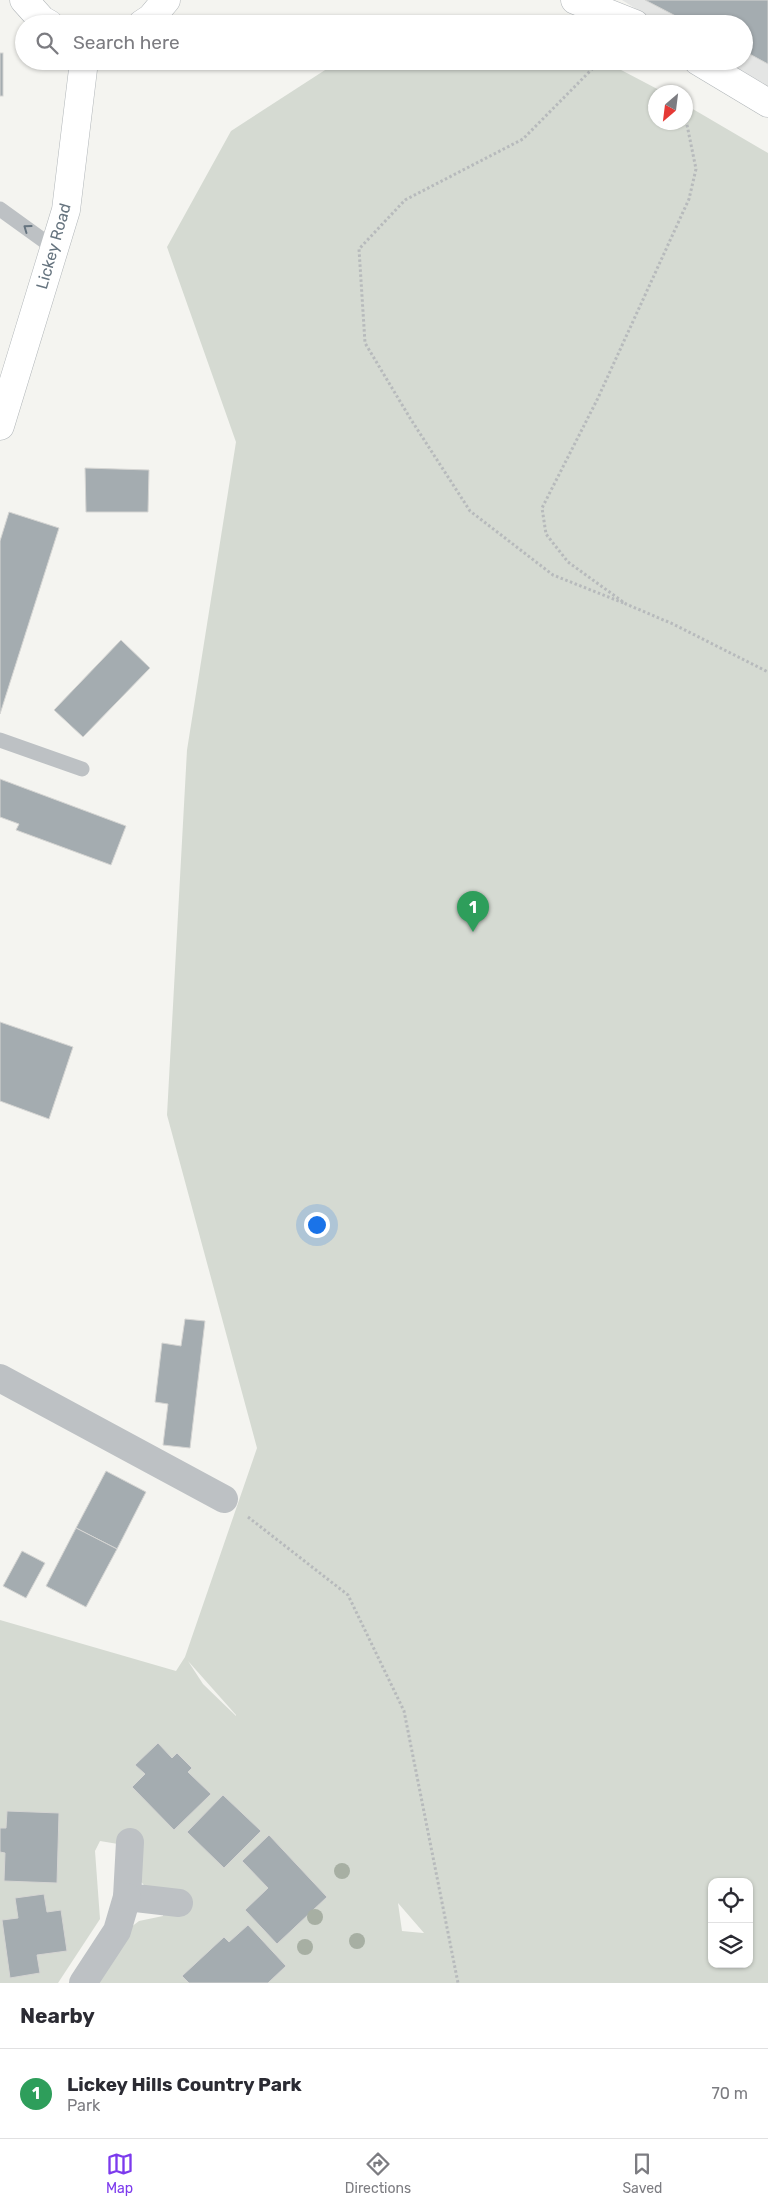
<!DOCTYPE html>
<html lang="en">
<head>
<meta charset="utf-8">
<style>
	:root { --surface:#fff; --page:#f7f7f7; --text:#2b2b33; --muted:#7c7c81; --line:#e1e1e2; --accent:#7c3aed }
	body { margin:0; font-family:Rubik,sans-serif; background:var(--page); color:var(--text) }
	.controls { position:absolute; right:15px; bottom:15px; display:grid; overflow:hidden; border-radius:10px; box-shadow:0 1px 4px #0004 }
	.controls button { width:45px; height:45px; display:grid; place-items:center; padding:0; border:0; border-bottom:1px solid var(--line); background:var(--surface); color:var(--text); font:25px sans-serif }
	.compass { position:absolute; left:648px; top:85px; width:45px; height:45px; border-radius:50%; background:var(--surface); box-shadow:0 1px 4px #0004; rotate:208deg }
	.you { position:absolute; left:316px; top:1224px; width:18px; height:18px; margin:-12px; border:4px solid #fff; border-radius:50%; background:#1a73e8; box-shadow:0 0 0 8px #1a73e833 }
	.badge { display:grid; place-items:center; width:32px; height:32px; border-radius:50%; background:var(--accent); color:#fff; font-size:16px; font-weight:700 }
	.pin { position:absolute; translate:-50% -41px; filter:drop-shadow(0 1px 2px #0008) }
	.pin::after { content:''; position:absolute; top:26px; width:18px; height:15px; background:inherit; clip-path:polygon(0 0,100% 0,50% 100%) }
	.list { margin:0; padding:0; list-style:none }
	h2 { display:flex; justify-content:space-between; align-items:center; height:65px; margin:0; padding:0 20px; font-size:21px }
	h2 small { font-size:16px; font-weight:400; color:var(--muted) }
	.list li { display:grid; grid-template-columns:32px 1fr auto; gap:15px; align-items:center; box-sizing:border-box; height:90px; padding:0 20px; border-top:1px solid var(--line) }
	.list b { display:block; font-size:19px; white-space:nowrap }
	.list p { margin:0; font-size:16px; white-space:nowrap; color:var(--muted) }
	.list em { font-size:16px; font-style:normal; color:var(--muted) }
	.icon { flex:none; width:28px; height:28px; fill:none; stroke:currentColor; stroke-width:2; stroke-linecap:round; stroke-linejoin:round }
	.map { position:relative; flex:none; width:768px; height:1983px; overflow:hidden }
	.search { position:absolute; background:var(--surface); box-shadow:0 1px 4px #0004; left:15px; right:15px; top:15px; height:55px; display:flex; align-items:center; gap:12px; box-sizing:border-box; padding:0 18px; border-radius:28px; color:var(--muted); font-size:19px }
	.sheet { height:155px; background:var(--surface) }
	nav { display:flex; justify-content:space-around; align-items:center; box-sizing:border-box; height:70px; border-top:1px solid var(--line); background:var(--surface); font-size:14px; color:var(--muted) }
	nav a { display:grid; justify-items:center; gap:2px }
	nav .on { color:var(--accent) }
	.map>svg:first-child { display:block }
	.built { fill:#e4e5e4 }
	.green { fill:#d5dad2; fill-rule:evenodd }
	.building { fill:#a4acb0; stroke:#d5d5d3 }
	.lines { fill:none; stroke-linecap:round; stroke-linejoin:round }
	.secondary-casing { stroke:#b0b5b8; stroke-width:29 }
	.path { stroke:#b7babc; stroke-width:3; stroke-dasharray:2.5 2.5; stroke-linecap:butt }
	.lane { stroke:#bdc1c4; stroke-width:15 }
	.street { stroke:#bdc1c4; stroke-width:28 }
	.secondary { stroke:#fff; stroke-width:28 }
	.tree { fill:#a7afa3 }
	.oneway { stroke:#66747f }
	.labels { text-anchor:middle; stroke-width:5; stroke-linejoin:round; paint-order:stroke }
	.street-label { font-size:16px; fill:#66747f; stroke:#fff }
</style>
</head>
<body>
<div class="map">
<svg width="768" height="1983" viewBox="0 0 768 1983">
	<rect width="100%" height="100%" fill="#f4f4f0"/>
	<path class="built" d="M622,0H768V91L721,61H744V24H660Z"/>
	<path class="green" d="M339,61H604L663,92H656V122H686V105L768,153V1983H90L122,1934L139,1921L163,1916V1904L135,1876L118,1844L100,1841L95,1851L100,1919L58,1983H0V1620L176,1671L185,1657L257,1448L167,1115L187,750L236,442L167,247L231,131ZM188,1661L236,1715V1716L203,1684ZM712,1882H749V1964H712ZM398,1903L424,1933H423L402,1931Z"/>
	<g class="building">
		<path d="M645,0H768V64L744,51V24H691Z"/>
		<rect x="0" y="53" width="3" height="43"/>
		<path d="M85,468L149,470L148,512H86Z"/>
		<path d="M9,512L59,528L0,714V541Z"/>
		<path d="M121,640L150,668L83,737L54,710Z"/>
		<path d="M0,779L126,826L111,865L16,830L19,824L0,817Z"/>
		<path d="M0,1022L73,1047L49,1119L0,1101Z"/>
		<path d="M185,1319L205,1321L190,1448L163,1445L168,1404L155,1402L162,1343L181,1346Z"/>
		<path d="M106,1471L146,1492L117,1549L76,1528Z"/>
		<path d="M76,1528L117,1549L86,1607L46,1586Z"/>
		<path d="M22,1551L45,1563L26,1598L3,1586Z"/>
		<path d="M158,1743L172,1758L177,1753L192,1768L188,1772L211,1794L174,1830L132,1787L145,1774L135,1765Z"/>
		<path d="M223,1795L261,1831L224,1868L187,1832Z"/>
		<path d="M7,1811L59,1813L57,1883L4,1881L5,1853L0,1852V1828H6Z"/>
		<path d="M269,1835L327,1897L277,1944L245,1910L268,1888L242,1861Z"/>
		<path d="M44,1894L47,1912L61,1910L67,1951L37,1955L40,1973L10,1978L2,1920L18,1918L15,1898Z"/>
		<path d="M248,1925L286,1966L268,1983H189L182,1976L224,1937L229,1942Z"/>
	</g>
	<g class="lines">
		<defs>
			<g id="secondary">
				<path d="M24,0L42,20L49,24"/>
				<path d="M575,0L635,24"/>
				<path d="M142,24L151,18L166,0"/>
				<path d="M698,61L768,103"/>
				<path d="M0,426L66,210L84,61"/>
			</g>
		</defs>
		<use href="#secondary" class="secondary-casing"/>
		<g class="path">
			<path d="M600,61L523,139L405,200L359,249L365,343L410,418L470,511L553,575L626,604"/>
			<path d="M686,120L696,169L689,199L597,400L542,508L546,534L568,562L626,604L673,624L768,672"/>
			<path d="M248,1517L348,1595L404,1711L458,1983"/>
		</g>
		<g class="lane">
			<path d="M0,209L54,248"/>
			<path d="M0,740L82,769"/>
		</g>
		<g class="street">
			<path d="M0,1378L224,1499"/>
			<path d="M130,1842L127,1897L179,1903"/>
			<path d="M83,1983L117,1931L127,1897"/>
		</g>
		<use href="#secondary" class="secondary"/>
	</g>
	<g class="tree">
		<circle cx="342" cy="1871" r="8"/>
		<circle cx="315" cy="1917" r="8"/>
		<circle cx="357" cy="1941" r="8"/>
		<circle cx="305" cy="1947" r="8"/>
	</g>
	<defs><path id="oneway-chevron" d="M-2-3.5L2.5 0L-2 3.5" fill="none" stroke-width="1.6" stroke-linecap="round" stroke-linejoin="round" transform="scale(1.25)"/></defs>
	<use class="oneway" href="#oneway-chevron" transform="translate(27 228) rotate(-144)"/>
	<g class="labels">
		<g class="street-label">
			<text transform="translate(53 246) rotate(-74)" y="6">Lickey Road</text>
		</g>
	</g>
</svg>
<div class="controls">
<button><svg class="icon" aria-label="locate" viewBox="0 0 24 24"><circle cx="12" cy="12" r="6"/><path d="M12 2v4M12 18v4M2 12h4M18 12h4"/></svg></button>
<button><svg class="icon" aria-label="layers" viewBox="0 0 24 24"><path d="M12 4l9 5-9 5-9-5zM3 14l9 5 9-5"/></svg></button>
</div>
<svg class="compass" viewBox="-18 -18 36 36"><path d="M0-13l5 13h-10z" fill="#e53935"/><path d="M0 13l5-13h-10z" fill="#7c7c81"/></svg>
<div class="you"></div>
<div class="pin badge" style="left:473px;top:932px;background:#2e9e5b">1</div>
<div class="search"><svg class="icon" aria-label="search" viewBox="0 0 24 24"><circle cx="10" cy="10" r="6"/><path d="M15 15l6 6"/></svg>Search here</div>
</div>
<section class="sheet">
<h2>Nearby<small></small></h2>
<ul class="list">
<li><span class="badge" style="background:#2e9e5b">1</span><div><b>Lickey Hills Country Park</b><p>Park</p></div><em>70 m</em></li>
</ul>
</section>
<nav>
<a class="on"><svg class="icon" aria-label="map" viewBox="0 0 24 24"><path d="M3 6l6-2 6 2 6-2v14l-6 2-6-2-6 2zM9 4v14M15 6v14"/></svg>Map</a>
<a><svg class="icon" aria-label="directions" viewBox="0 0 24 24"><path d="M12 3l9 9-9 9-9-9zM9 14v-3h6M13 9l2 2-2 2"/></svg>Directions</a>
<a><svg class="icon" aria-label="saved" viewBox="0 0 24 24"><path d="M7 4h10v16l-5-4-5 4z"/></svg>Saved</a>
</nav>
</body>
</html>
